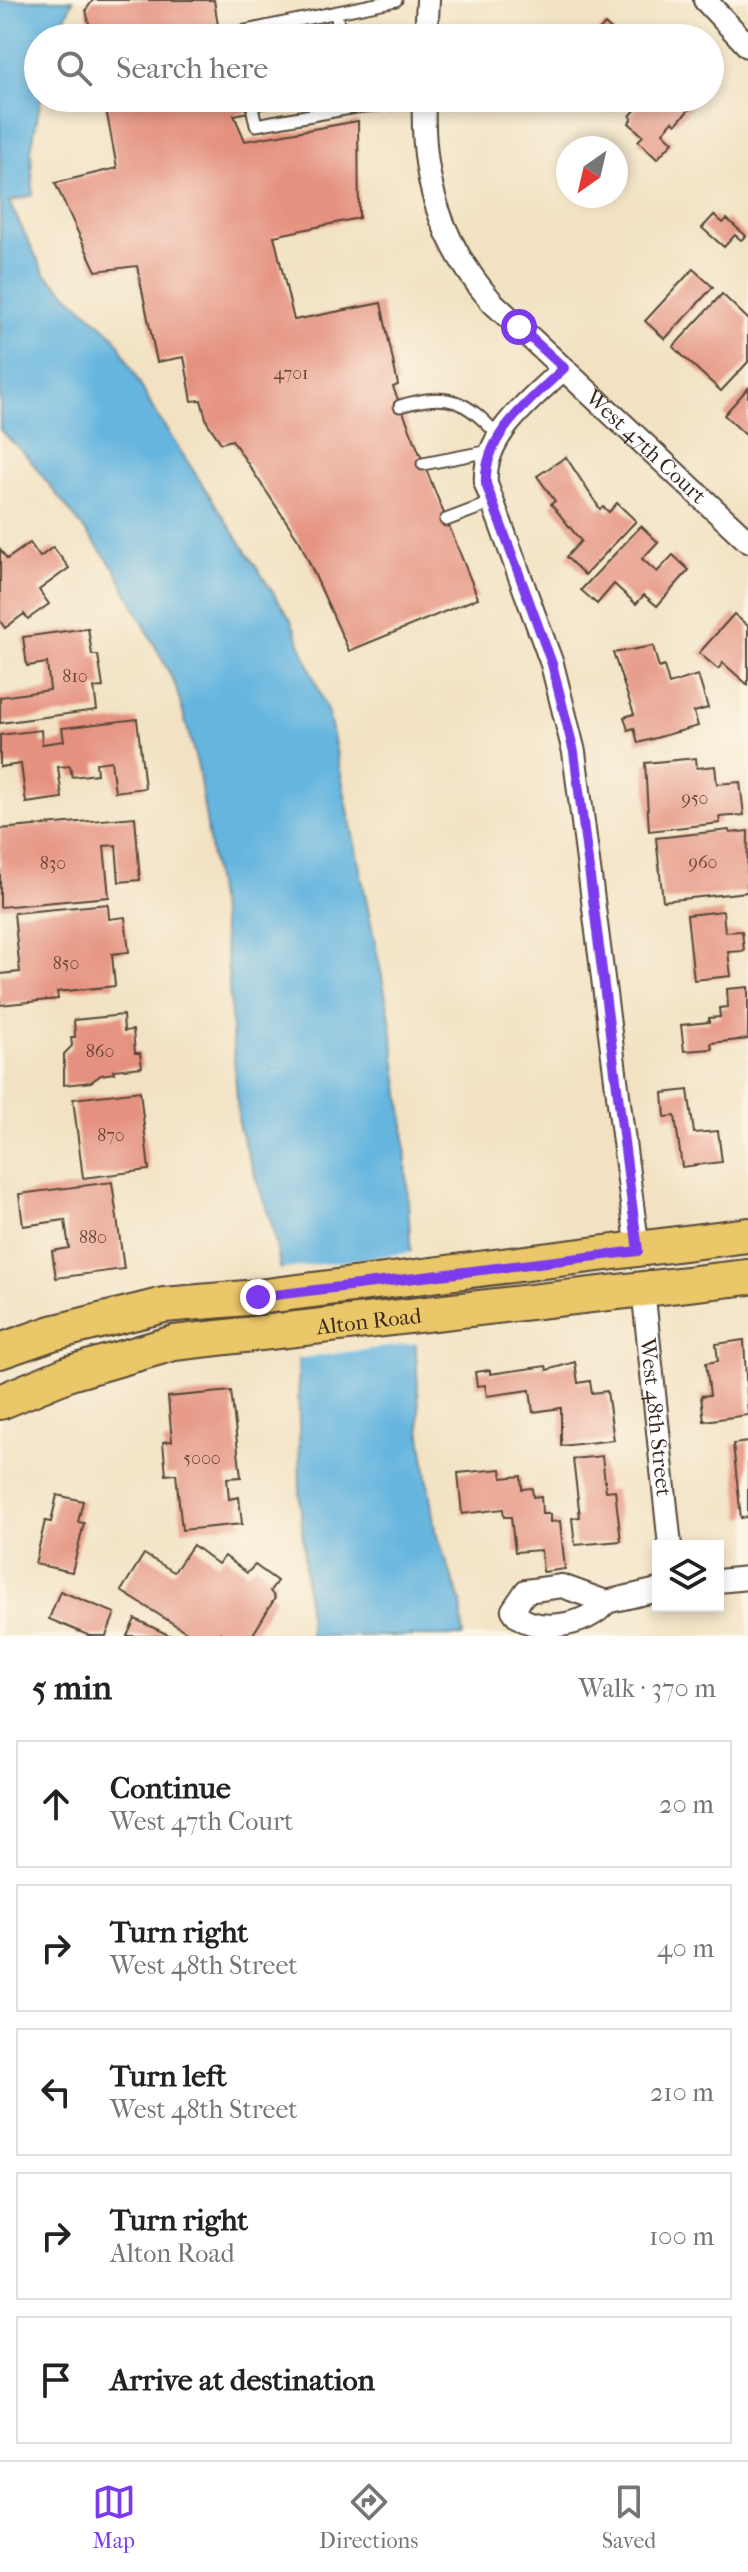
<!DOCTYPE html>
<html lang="en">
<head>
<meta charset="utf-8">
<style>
	:root { --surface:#fff; --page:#f2f2f2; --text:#222; --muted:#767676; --line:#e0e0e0; --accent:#7c3aed }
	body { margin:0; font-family:"IM FELL French Canon",serif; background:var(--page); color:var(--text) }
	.controls { position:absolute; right:24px; bottom:24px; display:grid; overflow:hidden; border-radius:0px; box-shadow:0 4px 12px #0003 }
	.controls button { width:72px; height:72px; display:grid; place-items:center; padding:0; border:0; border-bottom:2px solid var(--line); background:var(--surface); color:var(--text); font:40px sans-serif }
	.compass { position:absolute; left:556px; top:136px; width:72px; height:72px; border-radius:50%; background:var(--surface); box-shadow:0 4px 12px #0003; rotate:214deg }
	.stop { position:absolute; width:24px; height:24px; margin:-18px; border:6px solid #7c3aed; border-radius:50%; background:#fff }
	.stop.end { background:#7c3aed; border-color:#fff; box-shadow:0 2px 8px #0008 }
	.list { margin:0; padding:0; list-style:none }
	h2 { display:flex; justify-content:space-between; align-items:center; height:104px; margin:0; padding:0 32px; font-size:34px }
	h2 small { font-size:26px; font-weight:400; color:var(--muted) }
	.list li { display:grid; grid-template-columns:52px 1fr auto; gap:24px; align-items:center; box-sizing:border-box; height:128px; margin:0 16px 16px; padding:0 16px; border:2px solid var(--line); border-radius:0px }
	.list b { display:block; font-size:30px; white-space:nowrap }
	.list p { margin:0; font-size:26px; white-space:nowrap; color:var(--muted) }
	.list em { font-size:26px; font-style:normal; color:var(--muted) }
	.icon { flex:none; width:44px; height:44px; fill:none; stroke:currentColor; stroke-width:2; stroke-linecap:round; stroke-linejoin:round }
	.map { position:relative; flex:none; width:748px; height:1636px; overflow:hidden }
	.search { position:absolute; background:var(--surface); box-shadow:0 4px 12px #0003; left:24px; right:24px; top:24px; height:88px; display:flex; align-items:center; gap:20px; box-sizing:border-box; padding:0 28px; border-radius:44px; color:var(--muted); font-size:30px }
	.sheet { height:824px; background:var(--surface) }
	nav { display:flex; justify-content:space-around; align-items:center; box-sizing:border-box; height:112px; border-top:2px solid var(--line); background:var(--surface); font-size:22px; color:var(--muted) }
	nav a { display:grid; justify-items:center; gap:4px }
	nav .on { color:var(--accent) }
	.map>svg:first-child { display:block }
	.water { fill:#65b5df; stroke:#50707e; stroke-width:2 }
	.pier { fill:#f2e2c3 }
	.building { fill:#e5917f }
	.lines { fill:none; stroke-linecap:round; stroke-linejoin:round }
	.service-casing { stroke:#564637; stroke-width:15 }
	.minor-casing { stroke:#564637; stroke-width:26 }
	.primary-casing { stroke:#564637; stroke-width:38 }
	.service { stroke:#fff; stroke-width:11 }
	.minor { stroke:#fff; stroke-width:22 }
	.primary { stroke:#eac769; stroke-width:34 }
	.route { stroke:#7c3aed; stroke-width:10 }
	.labels { text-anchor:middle; stroke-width:6; stroke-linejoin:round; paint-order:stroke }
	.number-label { font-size:18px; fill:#664436 }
	.street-label { font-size:22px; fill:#3b2a1e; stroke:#fcf5e5 }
</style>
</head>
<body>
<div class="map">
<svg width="748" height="1636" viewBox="0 0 748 1636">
	<rect width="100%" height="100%" fill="#fcf5e5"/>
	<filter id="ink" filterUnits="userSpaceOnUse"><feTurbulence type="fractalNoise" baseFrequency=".0125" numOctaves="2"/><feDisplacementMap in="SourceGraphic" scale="16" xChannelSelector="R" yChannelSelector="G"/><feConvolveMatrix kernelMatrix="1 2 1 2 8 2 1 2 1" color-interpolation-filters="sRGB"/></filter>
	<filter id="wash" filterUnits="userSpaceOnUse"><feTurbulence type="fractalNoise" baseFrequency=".006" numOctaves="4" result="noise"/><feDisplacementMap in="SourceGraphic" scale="32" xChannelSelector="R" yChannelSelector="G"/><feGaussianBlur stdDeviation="1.8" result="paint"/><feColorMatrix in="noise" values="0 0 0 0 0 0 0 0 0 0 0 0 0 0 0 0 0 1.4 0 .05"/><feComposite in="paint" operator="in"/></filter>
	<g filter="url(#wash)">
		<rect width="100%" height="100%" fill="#f2e2c3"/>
		<path class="water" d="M0,0H73L56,38H38L41,98L31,150L33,195L9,202L44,273L115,337L153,409L291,620L329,716L389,1012L404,1125L420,1429L435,1530L461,1602L463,1636H310L300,1499L298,1356L272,1225L239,1128L227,959L198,767L175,684L115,569L26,455L0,430Z"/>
		<path class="pier" d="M414,1252L418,1343L294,1359L277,1270Z"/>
		<g id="blocks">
			<g class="building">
				<path d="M93,0H214L220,38H92L86,10Z"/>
				<path d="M605,24L620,38H592Z"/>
				<path d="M104,98H314L234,115L245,141L358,121L359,218L274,236L294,320L381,303L398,385L393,387L478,598L349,651L300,542L232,440L221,443L207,422L201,400L192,401L184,357L157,362L137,266L96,271L55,183L117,168Z"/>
				<path d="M646,98H694L697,101L676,124L673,121L663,132L673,142L657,159L638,141L643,136L629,123L632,118L630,116Z"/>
				<path d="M714,215L723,223L727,219L746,236L741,240L735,235L724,247L702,228Z"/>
				<path d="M693,269L713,287L665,339L645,321Z"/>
				<path d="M722,294L748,319V362L721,391L673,347Z"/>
				<path d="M748,388V437L724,415Z"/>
				<path d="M566,457L600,509L603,507L609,512L617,503L636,521L585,575L566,557L581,541L551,504L555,501L537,476Z"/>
				<path d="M641,526L658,542L642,559L657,572L673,555L689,570L657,606L644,595L636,604L614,584L597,604L581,590Z"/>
				<path d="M30,543L40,557L53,547L69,568L39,590L49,604L28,619L24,614L5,628L0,621V549L7,559Z"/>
				<path d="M734,614L748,626V685L723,663L718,669L699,653Z"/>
				<path d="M88,628L92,655H98L103,687L94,688L97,710L0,723V697L50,690L47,663L27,666L23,637Z"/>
				<path d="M653,646L659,668L664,666L669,684L698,675L708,708L694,712L698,726L638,743L634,728L628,730L624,717L634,714L613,653Z"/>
				<path d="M137,719L145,788L115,792L111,761L96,763L97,774L72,777L70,766L58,767L62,798L26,803L21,764L0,767V735L41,730L42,744L64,741L62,728Z"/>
				<path d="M696,758L697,768L715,766L717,784L740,782L744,815L719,817L720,823L649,831L645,763Z"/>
				<path d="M135,817L140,880L119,882L116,845L104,846L109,897L0,907V829Z"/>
				<path d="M729,830L730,833L748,831L747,892L663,901L656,838Z"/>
				<path d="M108,904L109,919L125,917L129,952L112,954L115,986L57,992L58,999L0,1005V974L20,972L14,913Z"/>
				<path d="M723,911L725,932L742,931L744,951L728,952L731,976L694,980L687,915Z"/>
				<path d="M748,987V1039L711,1043L712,1049L684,1051L681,1025L709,1022V1018L720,1017L719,1008L728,1007L727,989Z"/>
				<path d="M123,1015L124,1031L133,1030L135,1053H140L142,1067L113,1070L114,1073L101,1075L91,1082L64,1085V1054L72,1046L71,1037H75L74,1020Z"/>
				<path d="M688,1090L694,1133L718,1131L722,1162L682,1167L675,1116L665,1117L663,1093Z"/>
				<path d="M140,1091L149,1170L83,1178L73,1099Z"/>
				<path d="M112,1182L124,1269L56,1278L52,1251L69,1248L65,1220L23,1226L19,1194Z"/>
				<path d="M744,1340L748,1415L704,1421L701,1396L710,1395L706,1363L718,1361L716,1344Z"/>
				<path d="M575,1362L578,1383L590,1381L592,1393L607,1391L614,1440L561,1446V1408L533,1412L530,1390L487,1396L485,1385L477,1386L475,1372L490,1370V1374L546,1366L547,1370Z"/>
				<path d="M231,1391L241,1477L227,1478L229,1499L239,1497L242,1524L182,1530L176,1474L166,1475L163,1442L172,1441L168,1397Z"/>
				<path d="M748,1442V1517L741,1518L733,1444Z"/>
				<path d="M602,1456L606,1491L615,1490L621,1541L575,1545L572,1518L580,1517L573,1459Z"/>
				<path d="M501,1469L502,1478L521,1476L522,1489L532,1488L533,1497L541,1496L542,1514H550V1522L560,1521L565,1569L543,1572L541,1550L515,1552L511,1517H504L503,1509L462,1514L458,1473Z"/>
				<path d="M57,1495L83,1501L78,1522L84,1523L72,1572L35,1564L45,1521L51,1522Z"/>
				<path d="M193,1545L218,1564L225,1556L247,1573L255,1565L277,1581L270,1591L275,1598L252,1636H221L220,1633L218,1636H193L121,1591L144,1554L174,1572Z"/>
				<path d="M60,1591L115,1613L106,1636H90L49,1619Z"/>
				<path d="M135,1619L171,1636H127Z"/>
			</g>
		</g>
	</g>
	<g filter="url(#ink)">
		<use href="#blocks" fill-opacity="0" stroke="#564637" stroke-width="2"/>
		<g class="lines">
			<defs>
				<g id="service">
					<path d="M336,14L341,38"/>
					<path d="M237,38L236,33L396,0"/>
					<path d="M253,111L256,125L356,107L424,101"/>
					<path d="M400,406C450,392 464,399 499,436"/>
					<path d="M423,464L490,451"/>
					<path d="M446,520L491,503"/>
				</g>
				<g id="minor">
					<path d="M705,0L748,46"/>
					<path d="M426,38L428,0"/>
					<path id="s1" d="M424,98C421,177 439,241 492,302L748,541"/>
					<path d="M564,368C532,399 482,435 486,484L552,664L574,752L638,1251"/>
					<path id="s2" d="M643,1288L670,1546"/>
					<path d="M718,1581L748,1578"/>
					<path d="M606,1602C589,1627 528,1636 513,1610L526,1591L562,1586L606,1602L658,1590"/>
				</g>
				<g id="primary">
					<path d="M0,1351L52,1333L164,1305L258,1297L748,1235"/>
					<path id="s3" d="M0,1402L70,1373L174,1343L748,1277"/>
				</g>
			</defs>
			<use href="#service" class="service-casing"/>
			<use href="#minor" class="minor-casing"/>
			<use href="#primary" class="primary-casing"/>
			<use href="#service" class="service"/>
			<use href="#minor" class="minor"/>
			<use href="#primary" class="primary"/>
		</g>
	</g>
	<g class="lines" filter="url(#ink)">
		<path class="route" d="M258,1297L638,1251L574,752L552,664L486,484C483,434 532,400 564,368L519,327"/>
	</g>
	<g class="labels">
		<g class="number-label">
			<text x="291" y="379">4701</text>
			<text x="75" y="682">810</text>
			<text x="695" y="804">950</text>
			<text x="703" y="868">960</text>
			<text x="53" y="869">830</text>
			<text x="66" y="969">850</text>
			<text x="100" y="1057">860</text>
			<text x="111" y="1141">870</text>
			<text x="93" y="1243">880</text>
			<text x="202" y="1464">5000</text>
		</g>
		<g class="street-label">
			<text dy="8" stroke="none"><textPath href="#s1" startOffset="432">West 47th Court</textPath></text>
			<text dy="8" stroke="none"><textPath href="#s3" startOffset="380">Alton Road</textPath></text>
			<text dy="8" stroke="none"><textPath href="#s2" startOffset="130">West 48th Street</textPath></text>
		</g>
	</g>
</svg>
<div class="controls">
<button><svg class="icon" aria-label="layers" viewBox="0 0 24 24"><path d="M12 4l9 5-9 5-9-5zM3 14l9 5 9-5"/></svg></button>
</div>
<svg class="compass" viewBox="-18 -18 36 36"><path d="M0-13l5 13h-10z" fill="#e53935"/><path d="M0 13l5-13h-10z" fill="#767676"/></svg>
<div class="stop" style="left:519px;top:327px"></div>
<div class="stop end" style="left:258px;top:1297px"></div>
<div class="search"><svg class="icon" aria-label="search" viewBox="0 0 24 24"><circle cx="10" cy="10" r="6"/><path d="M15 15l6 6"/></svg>Search here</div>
</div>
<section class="sheet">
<h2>5 min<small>Walk · 370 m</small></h2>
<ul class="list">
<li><svg class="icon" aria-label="ahead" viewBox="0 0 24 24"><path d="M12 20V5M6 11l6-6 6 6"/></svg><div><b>Continue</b><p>West 47th Court</p></div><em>20 m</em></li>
<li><svg class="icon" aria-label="right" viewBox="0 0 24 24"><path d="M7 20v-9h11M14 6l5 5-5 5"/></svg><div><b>Turn right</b><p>West 48th Street</p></div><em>40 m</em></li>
<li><svg class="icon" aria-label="left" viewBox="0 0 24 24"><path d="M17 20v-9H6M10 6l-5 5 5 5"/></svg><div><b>Turn left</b><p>West 48th Street</p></div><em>210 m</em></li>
<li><svg class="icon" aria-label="right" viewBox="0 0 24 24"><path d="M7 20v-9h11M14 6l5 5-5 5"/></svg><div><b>Turn right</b><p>Alton Road</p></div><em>100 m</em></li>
<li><svg class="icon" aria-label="arrive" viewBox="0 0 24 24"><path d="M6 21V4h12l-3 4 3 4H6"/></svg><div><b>Arrive at destination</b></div></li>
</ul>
</section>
<nav>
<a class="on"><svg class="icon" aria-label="map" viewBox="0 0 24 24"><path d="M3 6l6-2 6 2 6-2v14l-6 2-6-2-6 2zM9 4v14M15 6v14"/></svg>Map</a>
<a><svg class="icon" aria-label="directions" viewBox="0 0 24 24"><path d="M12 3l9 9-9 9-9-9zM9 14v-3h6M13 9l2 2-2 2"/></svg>Directions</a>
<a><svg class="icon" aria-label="saved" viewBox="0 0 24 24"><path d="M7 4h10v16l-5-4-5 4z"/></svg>Saved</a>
</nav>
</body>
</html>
